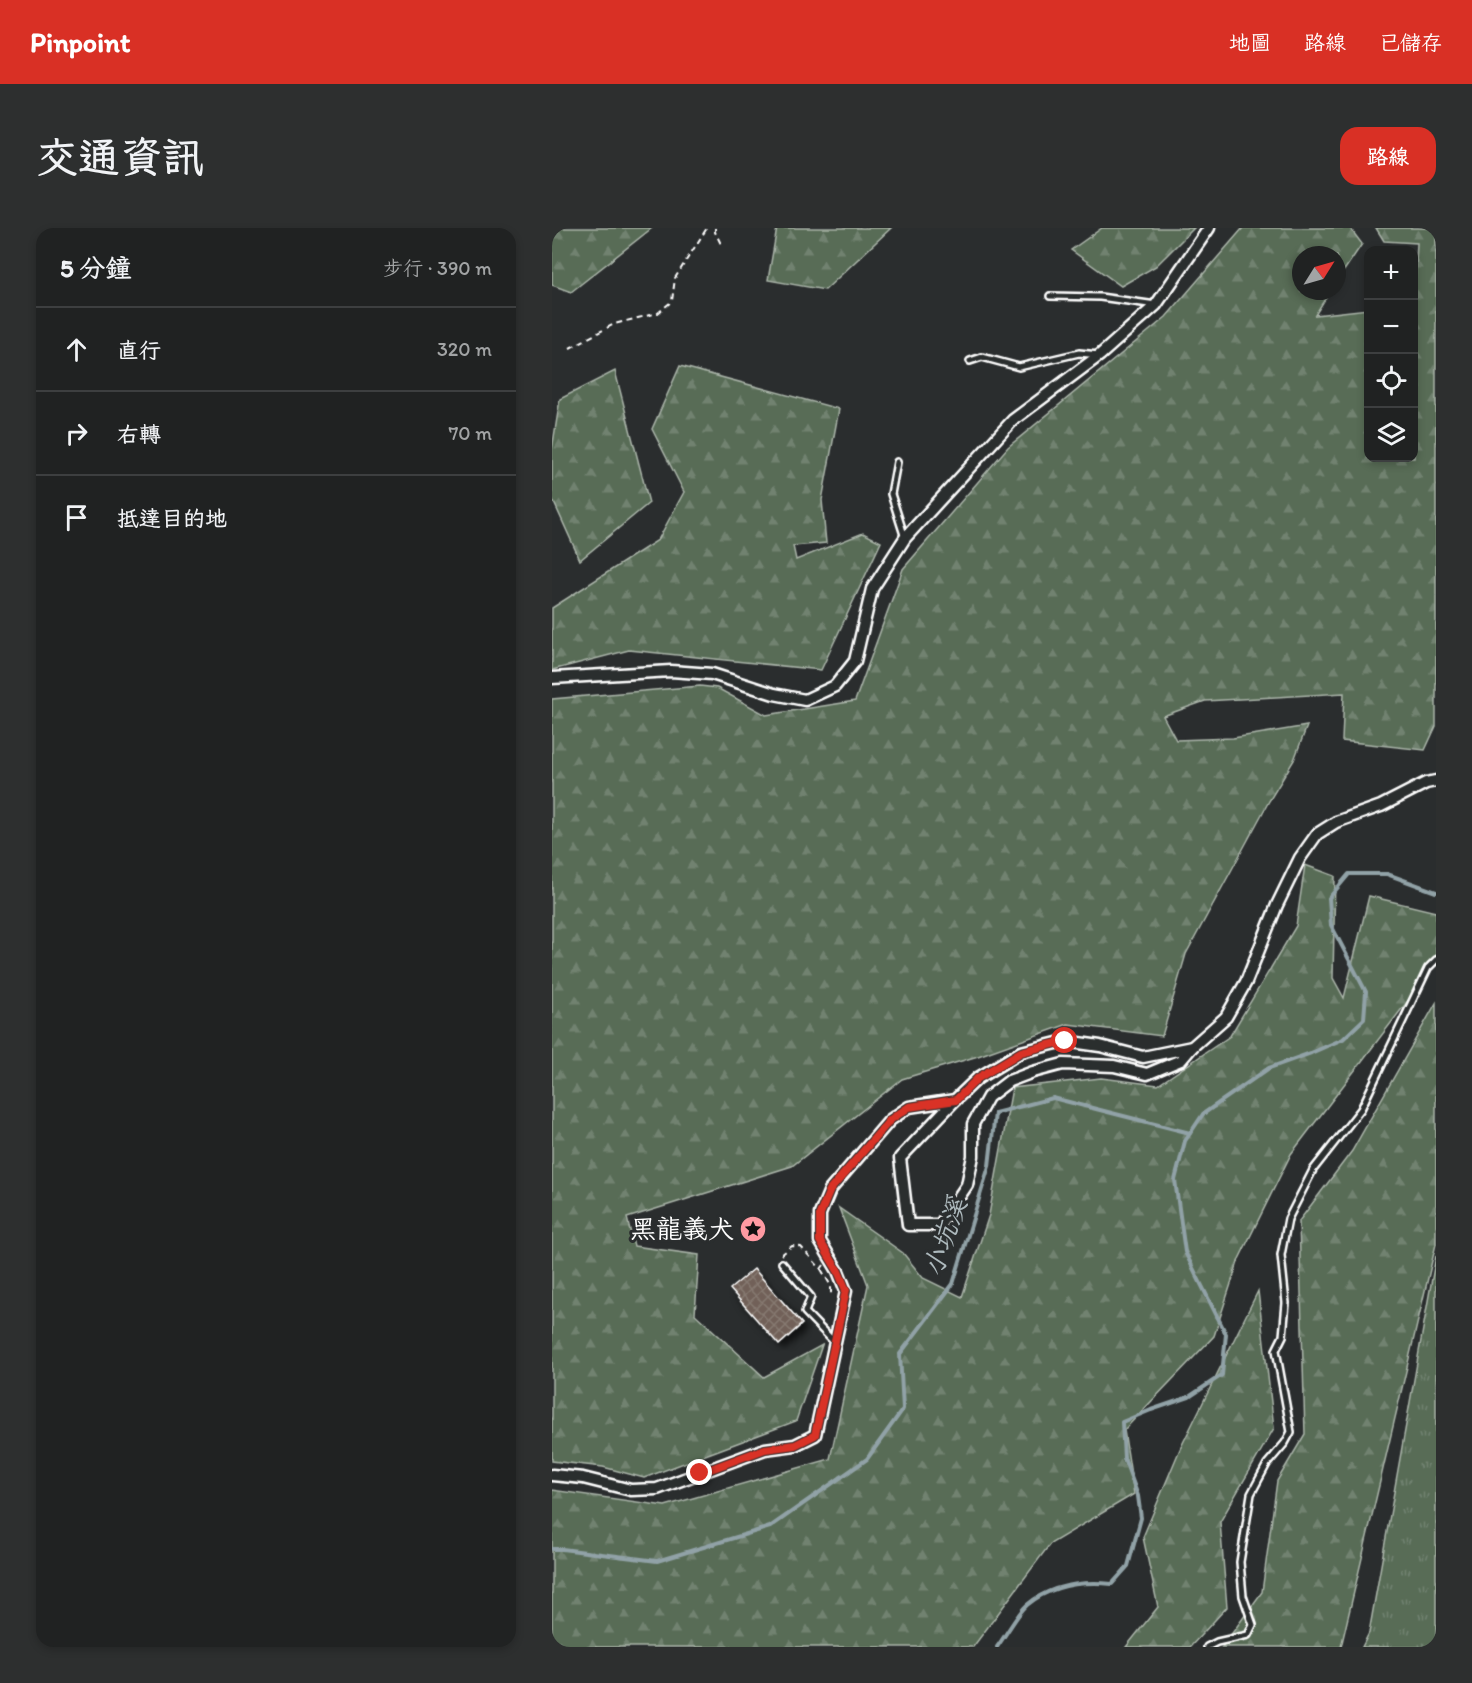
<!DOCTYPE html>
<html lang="zh-TW">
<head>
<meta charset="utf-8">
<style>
	:root { --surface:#202222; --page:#2d2f2f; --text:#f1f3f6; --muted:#a2a4a5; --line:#3d3f40; --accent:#d93025 }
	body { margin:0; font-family:Itim,"LXGW WenKai TC",sans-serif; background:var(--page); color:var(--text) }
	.controls { position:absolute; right:18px; top:18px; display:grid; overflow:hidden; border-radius:12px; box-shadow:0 3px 9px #0003 }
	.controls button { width:54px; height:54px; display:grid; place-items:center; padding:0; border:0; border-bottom:2px solid var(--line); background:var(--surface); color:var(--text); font:30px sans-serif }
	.compass { position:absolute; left:740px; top:18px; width:54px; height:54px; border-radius:50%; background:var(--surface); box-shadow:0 3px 9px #0003; rotate:53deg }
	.stop { position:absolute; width:18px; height:18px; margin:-14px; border:4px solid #d93025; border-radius:50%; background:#fff }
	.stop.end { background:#d93025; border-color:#fff; box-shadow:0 2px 6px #0008 }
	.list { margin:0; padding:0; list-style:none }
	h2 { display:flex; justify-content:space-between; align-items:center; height:78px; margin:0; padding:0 24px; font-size:26px }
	h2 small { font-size:20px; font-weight:400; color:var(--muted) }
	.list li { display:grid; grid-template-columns:39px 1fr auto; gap:18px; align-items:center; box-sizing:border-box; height:84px; padding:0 24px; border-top:2px solid var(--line) }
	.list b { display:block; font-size:22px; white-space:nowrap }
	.list em { font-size:20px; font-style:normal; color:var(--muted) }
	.icon { flex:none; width:33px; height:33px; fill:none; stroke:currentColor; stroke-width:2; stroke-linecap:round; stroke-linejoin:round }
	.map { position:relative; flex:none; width:884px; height:1419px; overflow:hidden; border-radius:18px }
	header { display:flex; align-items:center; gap:36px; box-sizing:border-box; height:84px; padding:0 30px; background:var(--accent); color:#fff }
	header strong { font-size:28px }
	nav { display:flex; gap:33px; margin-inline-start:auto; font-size:21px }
	.intro { display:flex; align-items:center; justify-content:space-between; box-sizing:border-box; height:144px; padding:0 36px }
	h1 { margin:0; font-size:42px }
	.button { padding:15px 27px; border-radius:18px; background:var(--accent); color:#fff; font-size:21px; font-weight:700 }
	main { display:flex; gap:36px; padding:0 36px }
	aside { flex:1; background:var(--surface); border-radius:18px; box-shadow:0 3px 9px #0003 }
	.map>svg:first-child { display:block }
	.grass { fill:url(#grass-tufts); stroke:#acb6ab; stroke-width:1.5 }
	.forest { fill:url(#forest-firs); stroke:#acb6ab; stroke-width:1.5 }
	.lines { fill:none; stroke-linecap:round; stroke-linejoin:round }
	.stream { stroke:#91a2a7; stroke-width:4 }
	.building { fill:url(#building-cross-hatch); stroke:#fff; stroke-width:1.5; filter:url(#shadow) }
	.service-casing { stroke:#fff; stroke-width:10 }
	.minor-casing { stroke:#fff; stroke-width:15 }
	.path { stroke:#fff; stroke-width:2; stroke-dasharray:6 4.5; stroke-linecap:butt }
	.service { stroke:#2a2d2e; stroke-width:5 }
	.minor { stroke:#2a2d2e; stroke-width:10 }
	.route { stroke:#d93025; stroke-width:8 }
	.labels { text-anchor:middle; stroke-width:6; stroke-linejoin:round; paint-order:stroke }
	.poi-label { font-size:26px; fill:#fff; stroke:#2a2d2e; text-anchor:end }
	.water-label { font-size:27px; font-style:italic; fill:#adb9bd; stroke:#2a2d2e }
</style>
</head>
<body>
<header>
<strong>Pinpoint</strong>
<nav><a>地圖</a><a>路線</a><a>已儲存</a></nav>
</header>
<div class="intro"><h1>交通資訊</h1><a class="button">路線</a></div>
<main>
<aside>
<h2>5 分鐘<small>步行 · 390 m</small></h2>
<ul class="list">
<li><svg class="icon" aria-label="ahead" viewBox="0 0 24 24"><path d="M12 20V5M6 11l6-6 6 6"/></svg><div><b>直行</b></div><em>320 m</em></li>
<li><svg class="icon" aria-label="right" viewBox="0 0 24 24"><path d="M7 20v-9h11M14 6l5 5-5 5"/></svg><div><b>右轉</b></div><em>70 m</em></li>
<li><svg class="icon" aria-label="arrive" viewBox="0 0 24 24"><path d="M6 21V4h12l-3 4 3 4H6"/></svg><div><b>抵達目的地</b></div></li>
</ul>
</aside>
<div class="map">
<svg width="884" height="1419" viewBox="0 0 884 1419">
	<defs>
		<pattern id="grass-tufts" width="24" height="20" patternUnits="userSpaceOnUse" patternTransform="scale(1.5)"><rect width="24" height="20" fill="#586c57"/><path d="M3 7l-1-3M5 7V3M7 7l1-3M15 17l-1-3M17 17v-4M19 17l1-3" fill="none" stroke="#718270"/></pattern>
		<pattern id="forest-firs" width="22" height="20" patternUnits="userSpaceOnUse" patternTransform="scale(1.5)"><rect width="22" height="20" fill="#586c57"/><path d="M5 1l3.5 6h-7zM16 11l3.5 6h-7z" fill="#718270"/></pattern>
		<pattern id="building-cross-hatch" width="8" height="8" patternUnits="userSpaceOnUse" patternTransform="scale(1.5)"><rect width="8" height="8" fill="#716158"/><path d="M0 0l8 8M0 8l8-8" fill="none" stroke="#867971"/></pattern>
		<filter id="shadow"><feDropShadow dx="5" dy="5" stdDeviation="3" flood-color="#0009"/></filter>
	</defs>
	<rect width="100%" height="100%" fill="#2a2d2e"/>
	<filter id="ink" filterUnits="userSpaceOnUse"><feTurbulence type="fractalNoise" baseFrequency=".0167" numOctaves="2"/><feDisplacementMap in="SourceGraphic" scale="12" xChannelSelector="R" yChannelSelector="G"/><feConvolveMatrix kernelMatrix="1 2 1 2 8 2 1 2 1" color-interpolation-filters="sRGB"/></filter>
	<g filter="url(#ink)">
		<path class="grass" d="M884,1028V1419H810L817,1405Z"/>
		<g class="forest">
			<path d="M0,0H100L19,64L0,57Z"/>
			<path d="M225,0H339L273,62L216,52Z"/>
			<path d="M550,0H642L604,38L569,58L519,22Z"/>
			<path d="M691,0H798L810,16L785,53V27H749V63H778L763,87L816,81V230H862V77L865,15L832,13L824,0H884V498L873,522L790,513L792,465L653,473L611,488L624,512L681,510L755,498L742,532L717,573L634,726L610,808L516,796L426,828L350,851L240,938L75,990L82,1018L147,1027L143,1086L212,1149L270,1117L244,1193L92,1250L51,1239L0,1233V471L148,458L165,460L214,487L303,473L351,341L456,219L614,89Z"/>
			<path d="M128,138L287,181L270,272L274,315L241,318L244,332L311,305L329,314L269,442L77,422L0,442V380L106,312L132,264L100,201Z"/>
			<path d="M63,143L97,275L28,332L0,270V222L8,171Z"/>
			<path d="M753,637L783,648L781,750L792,770L817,668L884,684V736L739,926L687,1031L662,1108L572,1202L582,1266L498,1316L421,1419H0V1262L113,1278L278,1231L316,1057L287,980L351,1025L371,1050L410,1069L437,987L460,860L549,850L606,857L678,808L744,698Z"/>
			<path d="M884,775V1016L789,1419H670L710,1364L725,1253L753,1206L747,993L800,923Z"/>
			<path d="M706,1063L722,1200L668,1294L675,1379L638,1419H574L606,1379L591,1309L628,1221Z"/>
		</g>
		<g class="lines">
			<g class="stream">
				<path d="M0,1321H10L105,1333L218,1299L315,1231L351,1181L348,1126L401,1056L437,938L443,885L501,870L638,905"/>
				<path d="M445,1419C454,1407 465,1386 475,1377C499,1357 530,1353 560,1356L576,1338L589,1290L586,1268L572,1230L570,1194L599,1182L637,1169L670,1147L674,1106L633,1024L623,952L633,913L651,886L717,840L759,825L791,811L812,791L814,764L779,697L777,670L797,646H835L884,664"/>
			</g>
		</g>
		<path class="building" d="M202,1041L250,1096L227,1117L178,1061Z"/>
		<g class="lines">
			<defs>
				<g id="service">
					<path d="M498,68L548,69L604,77"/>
					<path d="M418,133L430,129L467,139L527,125L547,127"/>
					<path d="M345,234L339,266L353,310"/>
					<path d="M230,1035L259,1069L253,1084L282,1114"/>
					<path d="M655,1419L665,1414L696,1407L701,1397L691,1368L688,1334L699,1266L715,1236L733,1215L739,1204L724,1122L731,1108L734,1075L729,1027L736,991L761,942L809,881L876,740L884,732"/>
				</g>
				<g id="minor">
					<path d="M0,450L119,443L160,446L222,466L253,472L283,458L303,433L320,361L353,310L461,192L548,127L604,77L657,0"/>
					<path d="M403,872L348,930L356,997H388L415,957L421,928V896L436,869L457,853L481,844L511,836L562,838L595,846L629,832L640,819"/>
					<path d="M0,1247L31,1250L79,1262L105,1261L213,1221L243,1217L263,1207L294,1063L286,1043L268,1013V986L278,962L338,892L357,879L403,872L426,850L469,824L513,813L548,818L591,829L640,819L674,789L694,754L725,677L748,630L765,606L784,594L829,578L874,555L884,553"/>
				</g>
			</defs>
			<use href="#service" class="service-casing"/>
			<use href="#minor" class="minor-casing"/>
			<g class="path">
				<path d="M163,0V4L169,16"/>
				<path d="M18,120L62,96L106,85L120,73L123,50L155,0"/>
				<path d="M229,1027L240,1018L249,1019L269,1041L272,1037"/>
				<path d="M269,1041L279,1058V1068"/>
			</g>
			<use href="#service" class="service"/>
			<use href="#minor" class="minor"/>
		</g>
	</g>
	<g class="lines" filter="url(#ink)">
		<path class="route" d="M148,1245L213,1221L243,1217L263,1207L294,1062L286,1043L268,1013V986L278,962L338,892L357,879L404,872L426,850L469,824L513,813"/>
	</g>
	<defs>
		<symbol id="sight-disc" viewBox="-11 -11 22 22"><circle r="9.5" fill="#ff9aa2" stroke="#2a2d2e"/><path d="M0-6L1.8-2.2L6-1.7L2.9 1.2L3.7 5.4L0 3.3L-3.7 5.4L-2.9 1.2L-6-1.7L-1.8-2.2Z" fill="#111"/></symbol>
	</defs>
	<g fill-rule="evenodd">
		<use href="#sight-disc" x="186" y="986" width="30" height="30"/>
	</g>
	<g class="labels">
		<g class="poi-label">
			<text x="182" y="1010">黑龍義犬</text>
		</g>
		<g class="water-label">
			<text transform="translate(393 1009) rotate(-71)" y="9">小坑溪</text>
		</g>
	</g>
</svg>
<div class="controls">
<button>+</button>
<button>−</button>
<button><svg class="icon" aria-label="locate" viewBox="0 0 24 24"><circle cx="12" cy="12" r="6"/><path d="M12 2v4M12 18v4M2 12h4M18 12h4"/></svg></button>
<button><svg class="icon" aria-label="layers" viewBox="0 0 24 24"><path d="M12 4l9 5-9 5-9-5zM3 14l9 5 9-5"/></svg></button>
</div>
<svg class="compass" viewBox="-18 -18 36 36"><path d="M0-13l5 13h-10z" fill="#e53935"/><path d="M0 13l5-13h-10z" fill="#a2a4a5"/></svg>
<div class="stop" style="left:513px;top:813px"></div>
<div class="stop end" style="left:148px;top:1245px"></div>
</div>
</main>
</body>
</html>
